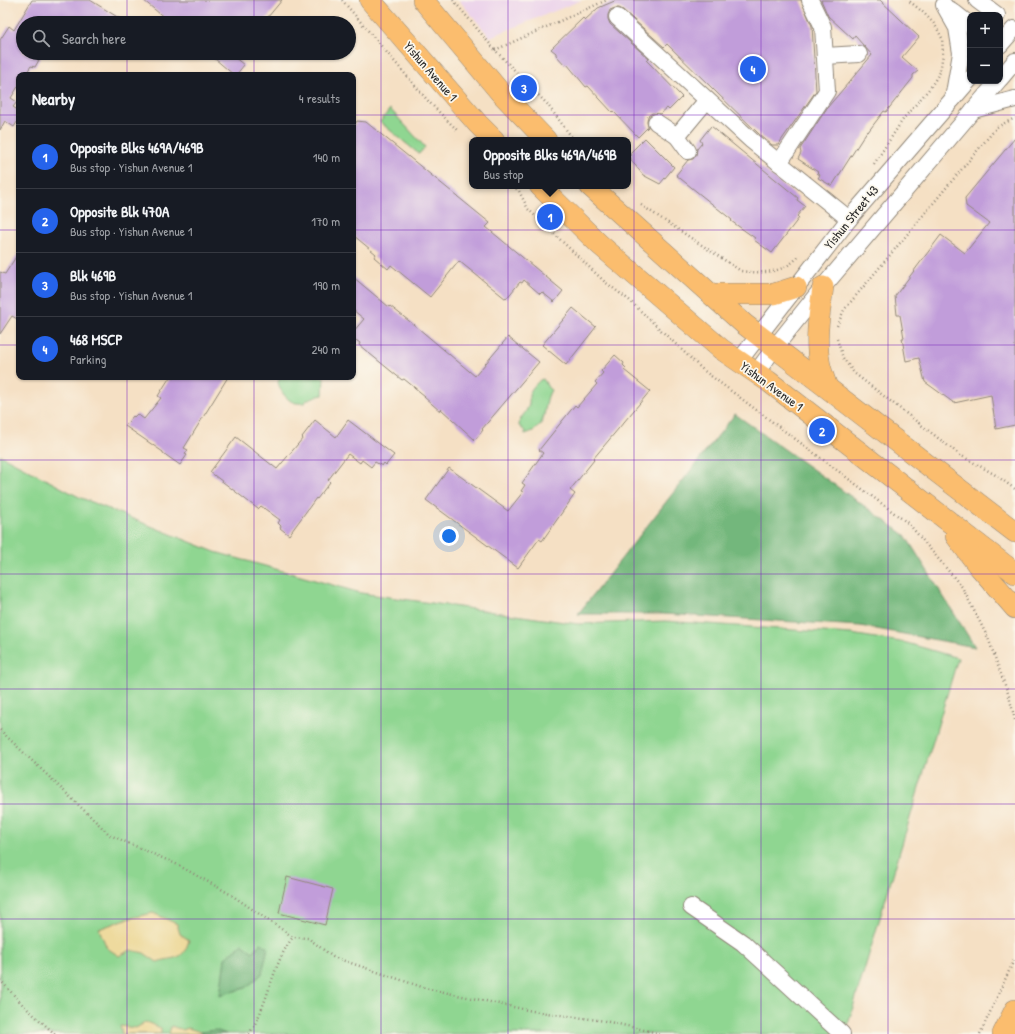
<!DOCTYPE html>
<html lang="en">
<head>
<meta charset="utf-8">
<style>
	:root { --surface:#171b24; --page:#20242c; --text:#f1f3f6; --muted:#9ea1a6; --line:#363941; --accent:#2563eb }
	body { margin:0; font-family:"Patrick Hand",sans-serif; background:var(--page); color:var(--text) }
	.controls { position:absolute; right:12px; top:12px; display:grid; overflow:hidden; border-radius:8px; box-shadow:0 1px 3px #0004 }
	.controls button { width:36px; height:36px; display:grid; place-items:center; padding:0; border:0; border-bottom:1px solid var(--line); background:var(--surface); color:var(--text); font:20px sans-serif }
	.you { position:absolute; left:449px; top:536px; width:14px; height:14px; margin:-10px; border:3px solid #fff; border-radius:50%; background:#1a73e8; box-shadow:0 0 0 6px #1a73e833 }
	.badge { display:grid; place-items:center; width:26px; height:26px; border-radius:50%; background:var(--accent); color:#fff; font-size:13px; font-weight:700 }
	.pin { position:absolute; translate:-50% -50%; border:2px solid #fff; box-shadow:0 1px 4px #0006 }
	.popup { position:absolute; left:469px; top:137px; width:162px; height:52px; box-sizing:border-box; display:grid; place-content:center; border-radius:8px; background:var(--surface); filter:drop-shadow(0 1px 3px #0005); font-size:13px; white-space:nowrap; color:var(--muted) }
	.popup b { font-size:15px; color:var(--text) }
	.popup::after { content:''; position:absolute; left:50%; top:100%; margin-left:-8px; border:8px solid transparent; border-top-color:var(--surface) }
	.list { margin:0; padding:0; list-style:none }
	h2 { display:flex; justify-content:space-between; align-items:center; height:52px; margin:0; padding:0 16px; font-size:17px }
	h2 small { font-size:13px; font-weight:400; color:var(--muted) }
	.list li { display:grid; grid-template-columns:26px 1fr auto; gap:12px; align-items:center; box-sizing:border-box; height:64px; padding:0 16px; border-top:1px solid var(--line) }
	.list b { display:block; font-size:15px; white-space:nowrap }
	.list p { margin:0; font-size:13px; white-space:nowrap; color:var(--muted) }
	.list em { font-size:13px; font-style:normal; color:var(--muted) }
	.icon { flex:none; width:22px; height:22px; fill:none; stroke:currentColor; stroke-width:2; stroke-linecap:round; stroke-linejoin:round }
	.map { position:relative; flex:none; width:1015px; height:1034px; overflow:hidden }
	.search { position:absolute; background:var(--surface); box-shadow:0 1px 3px #0004; left:16px; top:16px; width:340px; height:44px; display:flex; align-items:center; gap:10px; box-sizing:border-box; padding:0 14px; border-radius:22px; color:var(--muted); font-size:15px }
	.panel { position:absolute; background:var(--surface); box-shadow:0 1px 3px #0004; left:16px; top:72px; width:340px; height:308px; border-radius:8px }
	.map>svg:first-child { display:block }
	.built { fill:#ebd1eb }
	.green { fill:#8fd691; stroke:#5d805e }
	.forest { fill:#73b77b; stroke:#4f7153 }
	.sand { fill:#eeda9e; stroke:#8c8264 }
	.building { fill:#c19dda }
	.lines { fill:none; stroke-linecap:round; stroke-linejoin:round }
	.minor-casing { stroke:#908678; stroke-width:18 }
	.major-casing { stroke:#908678; stroke-width:22 }
	.path { stroke:#908678; stroke-width:2.5; stroke-dasharray:1 3; stroke-linecap:butt }
	.minor { stroke:#fff; stroke-width:16 }
	.major { stroke:#fbbd6e; stroke-width:21 }
	.grid { fill:none; stroke:#7b2cbf; stroke-width:1; stroke-opacity:0.55 }
	.labels { text-anchor:middle; stroke-width:3.5; stroke-linejoin:round; paint-order:stroke }
	.street-label { font-size:13px; fill:#2b2b2b; stroke:#fbf7ec }
</style>
</head>
<body>
<div class="map">
<svg width="1015" height="1034" viewBox="0 0 1015 1034">
	<rect width="100%" height="100%" fill="#fbf7ec"/>
	<filter id="ink" filterUnits="userSpaceOnUse"><feTurbulence type="fractalNoise" baseFrequency=".025" numOctaves="2"/><feDisplacementMap in="SourceGraphic" scale="8" xChannelSelector="R" yChannelSelector="G"/><feConvolveMatrix kernelMatrix="1 2 1 2 8 2 1 2 1" color-interpolation-filters="sRGB"/></filter>
	<filter id="wash" filterUnits="userSpaceOnUse"><feTurbulence type="fractalNoise" baseFrequency=".012" numOctaves="4" result="noise"/><feDisplacementMap in="SourceGraphic" scale="16" xChannelSelector="R" yChannelSelector="G"/><feGaussianBlur stdDeviation="0.9" result="paint"/><feColorMatrix in="noise" values="0 0 0 0 0 0 0 0 0 0 0 0 0 0 0 0 0 1.4 0 .05"/><feComposite in="paint" operator="in"/></filter>
	<g filter="url(#wash)">
		<rect width="100%" height="100%" fill="#f5e0c4"/>
		<path class="built" d="M459,0H582L490,37Z"/>
		<g class="green">
			<path d="M390,109L425,147L419,154L380,122Z"/>
			<path d="M280,377H324L323,395C317,396 312,397 307,400C305,402 306,403 302,403C289,405 281,393 278,382Z"/>
			<path d="M543,379C546,382 546,387 551,390C541,406 551,427 525,434V431L519,426C520,416 524,416 527,409C530,404 529,401 529,396C530,389 536,384 540,380Z"/>
			<path d="M0,455L79,497L215,552L361,593L578,624L665,621L851,634L907,643L958,658L845,1034H0Z"/>
		</g>
		<g class="forest">
			<path d="M735,414L905,535L975,647L860,626L663,614H578Z"/>
			<path d="M261,943L268,947L262,974L246,988L220,995L225,958L242,944L253,952Z"/>
			<path d="M215,1030L227,1034H201L200,1032Z"/>
		</g>
		<g class="sand">
			<path d="M153,913L177,924L180,934L189,940C183,962 175,956 157,962L144,953L131,950L119,956L107,948L99,929L123,920Z"/>
			<path d="M146,1022L161,1028V1034H122L120,1026L136,1028Z"/>
			<path d="M171,1026L183,1030L188,1028L200,1032V1034H169Z"/>
		</g>
		<g id="blocks">
			<g class="building">
				<path d="M32,0H90L127,23H23V53H43L35,67L31,66L25,75H19V85L11,98L17,102L13,107L19,111V119L14,127L5,121L0,130V40L9,26L14,30Z"/>
				<path d="M143,0H282L263,23H171Z"/>
				<path d="M617,0H801L812,26L816,91L778,145H772L759,134L667,44L664,47L623,10L619,8H615L610,10L608,15V19L610,24L649,59L647,61L682,97L669,110L667,108L660,114L652,113L648,116L647,122L648,127L638,137L613,111L612,112L588,86L586,87L567,64L565,65L556,55V53L551,49L583,18L585,20L598,8Z"/>
				<path d="M821,0H880L919,37L902,57L918,71L913,75V78L886,112L884,111L874,124L868,132L867,131L832,186L818,178L820,175L817,173L818,172L798,159L801,153L800,149L827,108L872,55L855,36L853,39L828,16Z"/>
				<path d="M208,53H229L244,65L236,75H234Z"/>
				<path d="M357,121L366,122L490,223L486,227L563,291L554,302L542,292L540,294L524,280L522,283L520,282L506,299L459,261L430,297L391,265L388,269L374,257L376,254L353,235V127Z"/>
				<path d="M711,126L798,198L797,200L805,206L797,216L799,218L772,253L754,240L755,238L731,221L732,220L676,175L688,160L693,159L696,155L697,149L702,143L700,140Z"/>
				<path d="M645,138L674,167L660,184L643,175L631,160L630,153Z"/>
				<path d="M1015,138V425L996,429L991,395L954,403L925,382L919,358L906,361L902,338H904L900,315H897L895,296L941,235L965,253L989,223L966,206L965,198Z"/>
				<path d="M19,252V320L12,316L0,334V272L5,274Z"/>
				<path d="M353,277L389,307L390,306L418,328L475,376L508,337L539,362L482,429L483,430L475,440L441,409L440,411L424,397L425,396L404,379L402,380L359,345L360,343L353,338V332L364,319L353,310Z"/>
				<path d="M573,308L596,327L566,365L542,345Z"/>
				<path d="M615,355L624,363L623,365L626,368L624,370L650,391L593,459L594,460L570,490L575,494L542,541L539,539L518,568L426,500L449,468L508,511L523,492L521,491L525,485L522,483L543,453L539,450L575,405L577,407L597,384L595,382L603,373L601,371Z"/>
				<path d="M170,377H228L184,448L188,450L185,454L187,455L180,465L163,453V452L125,426L133,416L134,417L137,414L144,419L161,398L158,396Z"/>
				<path d="M315,420L336,437L348,420L394,455L386,465L384,463L382,466L375,462L371,467L362,460L360,463L348,454L328,480L330,482L317,499L316,498L289,535L280,528L281,526L278,523L280,520L261,506L258,509L210,472L236,437L277,469L303,438L302,437Z"/>
				<path d="M287,877L333,889L325,925L279,913Z"/>
			</g>
		</g>
	</g>
	<g filter="url(#ink)">
		<use href="#blocks" fill-opacity="0" stroke="#908678" stroke-width="1"/>
		<g class="lines">
			<defs>
				<g id="minor">
					<path d="M977,0L997,15"/>
					<path d="M944,5L957,28L961,53L953,99"/>
					<path d="M951,10L970,25"/>
					<path d="M617,17L752,141L849,219"/>
					<path d="M1000,45L1014,29"/>
					<path d="M825,56L859,54"/>
					<path d="M1000,79L1015,61"/>
					<path d="M973,110L1015,99"/>
					<path d="M656,122L677,136L707,100"/>
					<path d="M677,136L688,151"/>
					<path d="M779,163L827,91L823,27L810,0"/>
					<path d="M739,361L849,219L970,79"/>
					<path d="M756,373L775,347L823,287L998,81"/>
					<path d="M691,907L743,943L842,1034"/>
				</g>
				<g id="major">
					<path d="M370,0L478,124L494,140"/>
					<path d="M423,0L500,92L546,140"/>
					<path d="M540,186L599,244L721,349L768,381L1015,573"/>
					<path d="M590,186L744,324L1015,532"/>
					<path d="M823,287C820,311 815,336 819,360C820,369 824,378 827,387"/>
					<path d="M712,294H774L796,287"/>
					<path d="M956,536L977,564L1015,608"/>
					<path d="M1003,1034L1015,1010"/>
				</g>
			</defs>
			<use href="#minor" class="minor-casing"/>
			<use href="#major" class="major-casing"/>
			<g class="path">
				<path d="M342,0L429,102L457,130"/>
				<path d="M453,0L495,50L547,104L574,140"/>
				<path d="M495,50L607,0"/>
				<path d="M874,164L904,118L930,88L940,72L943,54L942,38L935,25L924,13L908,0"/>
				<path d="M513,186L519,191L528,209L605,282L629,300L703,370L909,524L962,587L988,638L1009,696L1015,720"/>
				<path d="M641,205L741,271C763,274 784,273 799,256"/>
				<path d="M837,326L844,310L997,127L1015,118"/>
				<path d="M837,339L843,358L854,373L960,455L994,474L1015,489"/>
				<path d="M0,730L110,835L176,864L230,894L293,937L308,938L333,957L425,988L532,1011L605,1021L662,1034"/>
				<path d="M0,980L24,1006L55,1034"/>
				<path d="M249,1034C269,1004 271,966 293,937"/>
				<path d="M980,1034L1015,958"/>
			</g>
			<use href="#minor" class="minor"/>
			<use href="#major" class="major"/>
		</g>
	</g>
	<path class="grid" d="M127,0V23M254,0V23M381,0V1034M508,0V1034M634,0V1034M761,0V1034M888,0V1034M127,53V75M254,53V75M0,115H19M353,115H1015M0,230H19M353,230H1015M0,345H19M353,345H1015M127,377V1034M254,377V1034M0,460H1015M0,574H1015M0,689H1015M0,804H1015M0,919H1015"/>
	<g class="labels">
		<g class="street-label">
			<text transform="translate(431 71) rotate(49)" y="5">Yishun Avenue 1</text>
			<text transform="translate(851 217) rotate(-51)" y="5">Yishun Street 43</text>
			<text transform="translate(772 386) rotate(36)" y="5">Yishun Avenue 1</text>
		</g>
	</g>
</svg>
<div class="controls">
<button>+</button>
<button>−</button>
</div>
<div class="you"></div>
<div class="pin badge" style="left:550px;top:217px">1</div>
<div class="popup"><b>Opposite Blks 469A/469B</b>Bus stop</div>
<div class="pin badge" style="left:822px;top:431px">2</div>
<div class="pin badge" style="left:524px;top:88px">3</div>
<div class="pin badge" style="left:753px;top:69px">4</div>
<div class="search"><svg class="icon" aria-label="search" viewBox="0 0 24 24"><circle cx="10" cy="10" r="6"/><path d="M15 15l6 6"/></svg>Search here</div>
<section class="panel">
<h2>Nearby<small>4 results</small></h2>
<ul class="list">
<li><span class="badge">1</span><div><b>Opposite Blks 469A/469B</b><p>Bus stop · Yishun Avenue 1</p></div><em>140 m</em></li>
<li><span class="badge">2</span><div><b>Opposite Blk 470A</b><p>Bus stop · Yishun Avenue 1</p></div><em>170 m</em></li>
<li><span class="badge">3</span><div><b>Blk 469B</b><p>Bus stop · Yishun Avenue 1</p></div><em>190 m</em></li>
<li><span class="badge">4</span><div><b>468 MSCP</b><p>Parking</p></div><em>240 m</em></li>
</ul>
</section>
</div>
</body>
</html>
